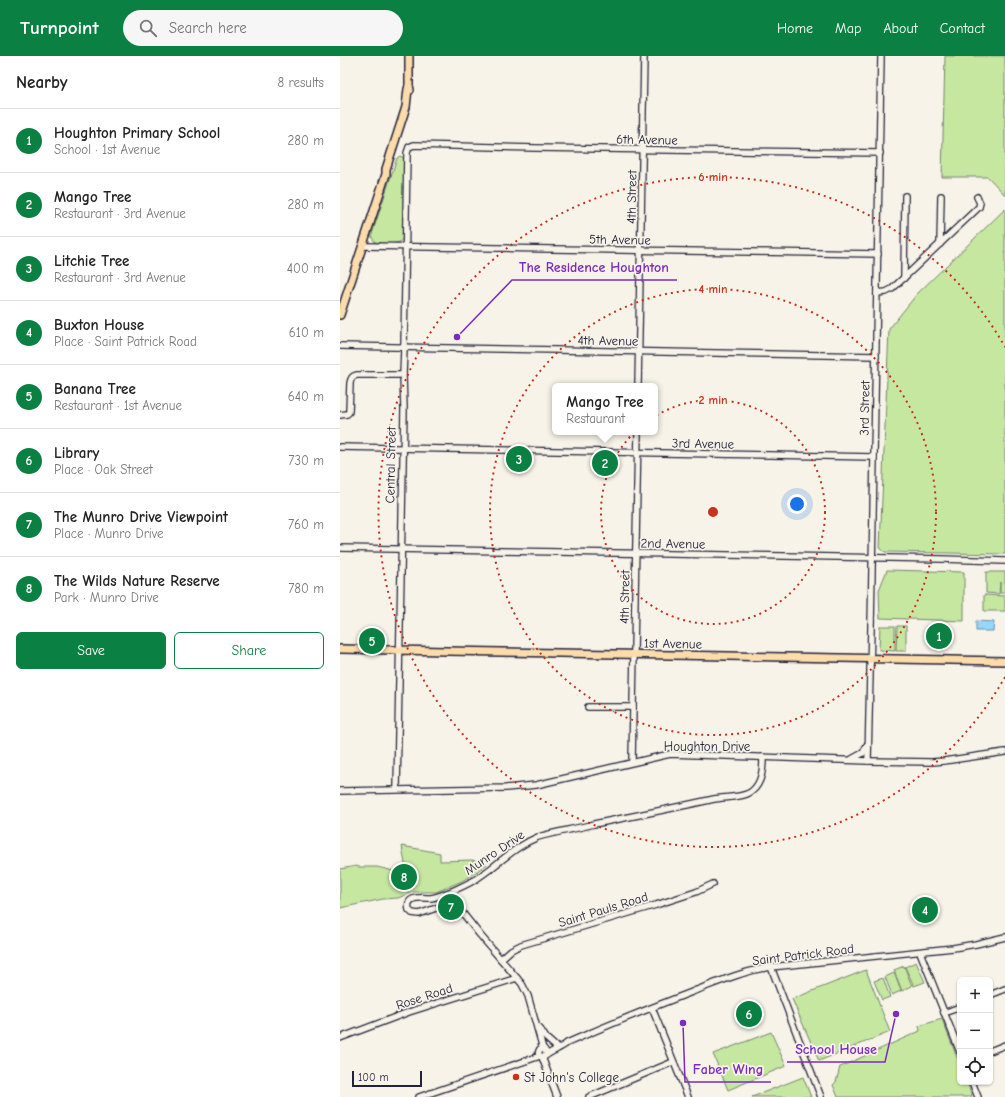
<!DOCTYPE html>
<html lang="en">
<head>
<meta charset="utf-8">
<style>
	:root { --surface:#fff; --page:#f6f6f6; --text:#222; --muted:#767676; --line:#e0e0e0; --accent:#0b8043 }
	body { margin:0; font-family:"Comic Neue",sans-serif; background:var(--page); color:var(--text) }
	.controls { position:absolute; right:12px; bottom:12px; display:grid; overflow:hidden; border-radius:6px; box-shadow:0 1px 3px #0004 }
	.controls button { width:36px; height:36px; display:grid; place-items:center; padding:0; border:0; border-bottom:1px solid var(--line); background:var(--surface); color:var(--text); font:20px sans-serif }
	.scale { position:absolute; left:12px; bottom:10px; width:70px; box-sizing:border-box; padding-left:4px; border:2px solid #22223b; border-top:0; font-size:11px; line-height:14px; white-space:nowrap; color:#22223b; -webkit-text-stroke:3px #f7f3e8; paint-order:stroke }
	.you { position:absolute; left:457px; top:448px; width:14px; height:14px; margin:-10px; border:3px solid #fff; border-radius:50%; background:#1a73e8; box-shadow:0 0 0 6px #1a73e833 }
	.badge { display:grid; place-items:center; width:26px; height:26px; border-radius:50%; background:var(--accent); color:#fff; font-size:13px; font-weight:700 }
	.pin { position:absolute; translate:-50% -50%; border:2px solid #fff; box-shadow:0 1px 4px #0006 }
	.popup { position:absolute; left:212px; top:327px; width:106px; height:52px; box-sizing:border-box; display:grid; place-content:center; border-radius:6px; background:var(--surface); filter:drop-shadow(0 1px 3px #0005); font-size:13px; white-space:nowrap; color:var(--muted) }
	.popup b { font-size:15px; color:var(--text) }
	.popup::after { content:''; position:absolute; left:50%; top:100%; margin-left:-8px; border:8px solid transparent; border-top-color:var(--surface) }
	.list { margin:0; padding:0; list-style:none }
	h2 { display:flex; justify-content:space-between; align-items:center; height:52px; margin:0; padding:0 16px; font-size:17px }
	h2 small { font-size:13px; font-weight:400; color:var(--muted) }
	.list li { display:grid; grid-template-columns:26px 1fr auto; gap:12px; align-items:center; box-sizing:border-box; height:64px; padding:0 16px; border-top:1px solid var(--line) }
	.list b { display:block; font-size:15px; white-space:nowrap }
	.list p { margin:0; font-size:13px; white-space:nowrap; color:var(--muted) }
	.list em { font-size:13px; font-style:normal; color:var(--muted) }
	.actions { display:flex; gap:8px; padding:12px 16px }
	.actions a { flex:1; padding:9px 0; border:1px solid var(--accent); border-radius:6px; text-align:center; font-size:14px; color:var(--accent) }
	.actions .main { background:var(--accent); color:#fff }
	.icon { flex:none; width:22px; height:22px; fill:none; stroke:currentColor; stroke-width:2; stroke-linecap:round; stroke-linejoin:round }
	.map { position:relative; flex:none; width:665px; height:1041px; overflow:hidden }
	header { display:flex; align-items:center; gap:24px; box-sizing:border-box; height:56px; padding:0 20px; background:var(--accent); color:#fff }
	header strong { font-size:19px }
	nav { display:flex; gap:22px; margin-inline-start:auto; font-size:14px }
	.search { width:280px; height:36px; background:var(--page); display:flex; align-items:center; gap:10px; box-sizing:border-box; padding:0 14px; border-radius:22px; color:var(--muted); font-size:15px }
	main { display:flex }
	aside { flex:1; background:var(--surface) }
	.map>svg:first-child { display:block }
	.green { fill:#c6e7a0; stroke:#74846e }
	.water { fill:#97d6f9; stroke:#688ead }
	.lines { fill:none; stroke-linecap:round; stroke-linejoin:round }
	.minor-casing { stroke:#22223b; stroke-width:8 }
	.major-casing { stroke:#22223b; stroke-width:10 }
	.minor { stroke:#f7f3e8; stroke-width:5.5 }
	.major { stroke:#fddcac; stroke-width:7 }
	.ring { fill:none; stroke:#c8321e; stroke-width:2; stroke-dasharray:2 4 }
	.poi-dot { fill:#c8321e; stroke:#f7f3e8; stroke-width:1.5 }
	.labels { text-anchor:middle; stroke-width:3.5; stroke-linejoin:round; paint-order:stroke }
	.street-label { font-size:13px; fill:#22223b; stroke:#f7f3e8 }
	.poi-label { font-size:13px; fill:#22223b; stroke:#f7f3e8; text-anchor:start }
	.centre { fill:#c8321e; stroke:#f7f3e8; stroke-width:2 }
	.ring-label { font-size:12px; text-anchor:middle; font-weight:bold; fill:#c8321e; stroke:#f7f3e8; stroke-width:3.5; stroke-linejoin:round; paint-order:stroke }
	.leader { fill:none; stroke:#7b2cbf; stroke-width:1.5 }
	.callout-dot { fill:#7b2cbf; stroke:#f7f3e8; stroke-width:1.5 }
	.callout-label { font-size:14px; text-anchor:middle; font-weight:bold; fill:#7b2cbf; stroke:#f7f3e8; stroke-width:3.5; stroke-linejoin:round; paint-order:stroke }
</style>
</head>
<body>
<header>
<strong>Turnpoint</strong>
<div class="search"><svg class="icon" aria-label="search" viewBox="0 0 24 24"><circle cx="10" cy="10" r="6"/><path d="M15 15l6 6"/></svg>Search here</div>
<nav><a>Home</a><a>Map</a><a>About</a><a>Contact</a></nav>
</header>
<main>
<aside>
<h2>Nearby<small>8 results</small></h2>
<ul class="list">
<li><span class="badge">1</span><div><b>Houghton Primary School</b><p>School · 1st Avenue</p></div><em>280 m</em></li>
<li><span class="badge">2</span><div><b>Mango Tree</b><p>Restaurant · 3rd Avenue</p></div><em>280 m</em></li>
<li><span class="badge">3</span><div><b>Litchie Tree</b><p>Restaurant · 3rd Avenue</p></div><em>400 m</em></li>
<li><span class="badge">4</span><div><b>Buxton House</b><p>Place · Saint Patrick Road</p></div><em>610 m</em></li>
<li><span class="badge">5</span><div><b>Banana Tree</b><p>Restaurant · 1st Avenue</p></div><em>640 m</em></li>
<li><span class="badge">6</span><div><b>Library</b><p>Place · Oak Street</p></div><em>730 m</em></li>
<li><span class="badge">7</span><div><b>The Munro Drive Viewpoint</b><p>Place · Munro Drive</p></div><em>760 m</em></li>
<li><span class="badge">8</span><div><b>The Wilds Nature Reserve</b><p>Park · Munro Drive</p></div><em>780 m</em></li>
</ul>
<div class="actions"><a class="main">Save</a><a>Share</a></div>
</aside>
<div class="map">
<svg width="665" height="1041" viewBox="0 0 665 1041">
	<rect width="100%" height="100%" fill="#f7f3e8"/>
	<filter id="ink" filterUnits="userSpaceOnUse"><feTurbulence type="fractalNoise" baseFrequency=".025" numOctaves="2"/><feDisplacementMap in="SourceGraphic" scale="8" xChannelSelector="R" yChannelSelector="G"/><feConvolveMatrix kernelMatrix="1 2 1 2 8 2 1 2 1" color-interpolation-filters="sRGB"/></filter>
	<g filter="url(#ink)">
		<g class="green">
			<path d="M605,0H665V139L648,121H602Z"/>
			<path d="M60,100L64,102V181C59,191 44,187 35,186L32,182V178L57,102Z"/>
			<path d="M665,153V498L545,496L540,492L549,273L577,238Z"/>
			<path d="M547,514L624,516V565L540,562L539,534Z"/>
			<path d="M646,516H665V537H660V526L659,538L646,537Z"/>
			<path d="M644,539L665,540V555H644Z"/>
			<path d="M540,570H555V595L539,594Z"/>
			<path d="M557,570H566V595H556Z"/>
			<path d="M62,790L100,797V805L132,804L147,808L135,817L122,825L96,836H73L58,842L43,843L0,852V813L16,810L19,811H37L58,816L66,814Z"/>
			<path d="M576,906L585,926L574,930L565,911Z"/>
			<path d="M564,910L572,930L562,935L554,914Z"/>
			<path d="M526,914L550,976L479,1005L452,943Z"/>
			<path d="M554,917L561,935L552,939L545,921Z"/>
			<path d="M543,922L550,941L542,944L534,925Z"/>
			<path d="M602,963L620,1009V1026H627L632,1040L628,1041H498L493,1029L496,1026L500,1011L580,975L579,970Z"/>
			<path d="M431,976L446,1010L388,1034L373,998Z"/>
			<path d="M463,1021L471,1041H412Z"/>
		</g>
		<path class="water" d="M636,565L654,566L653,575H636Z"/>
		<g class="lines">
			<defs>
				<g id="minor">
					<path d="M600,188L601,140"/>
					<path d="M23,190L538,198"/>
					<path d="M564,222L565,140"/>
					<path d="M537,237L546,236L552,233L639,151L640,147L637,141"/>
					<path d="M0,290L536,300"/>
					<path d="M298,330L304,0"/>
					<path d="M0,359L7,358L9,356L10,327C11,322 12,320 17,319H63"/>
					<path d="M0,391L534,401"/>
					<path d="M0,492L602,503L665,505"/>
					<path d="M248,651H293"/>
					<path d="M512,703L523,697L527,689"/>
					<path d="M528,705L531,571L541,0"/>
					<path d="M292,706L298,376"/>
					<path d="M57,733L64,353L63,319L64,292L67,97L69,91L74,89L196,92L540,97"/>
					<path d="M0,735L166,732L196,729L330,698L528,705L592,706L604,705L665,696"/>
					<path d="M580,896L620,996"/>
					<path d="M161,903L171,894L181,889L316,849L356,836L373,828"/>
					<path d="M431,911L481,1041"/>
					<path d="M650,939L665,933"/>
					<path d="M312,952L348,1041"/>
					<path d="M604,957L620,951"/>
					<path d="M200,973L206,982L215,990"/>
					<path d="M0,982L69,956L177,922"/>
					<path d="M203,993L188,940L182,928L140,879L121,855L115,850L108,849L99,851L79,858L72,857L69,854C65,839 82,842 91,842C98,841 105,838 112,835C121,831 131,827 139,821C159,808 175,790 198,781C216,776 235,773 254,768C294,760 334,752 374,743C385,741 404,742 412,735C422,727 423,713 423,701"/>
					<path d="M650,995L665,989"/>
					<path d="M207,998L204,993H200C198,996 198,997 200,1000L204,1001C211,995 220,993 227,987C268,969 310,952 352,936C378,926 403,915 431,911L613,892L636,888L665,881"/>
					<path d="M202,1001L217,1041"/>
					<path d="M632,1026L638,1041"/>
					<path d="M79,1041L200,1000"/>
					<path d="M249,1041L333,1006"/>
				</g>
				<g id="major">
					<path d="M69,0V30L70,34"/>
					<path d="M0,259L46,118V113L66,51L68,33L69,30"/>
					<path d="M0,593L665,605"/>
				</g>
			</defs>
			<use href="#minor" class="minor-casing"/>
			<use href="#major" class="major-casing"/>
			<use href="#minor" class="minor"/>
			<use href="#major" class="major"/>
		</g>
	</g>
	<g class="ring">
		<circle cx="373" cy="456" r="112"/>
		<circle cx="373" cy="456" r="223"/>
		<path d="M665 621A335 335 0 1 1 665 291"/>
	</g>
	<circle class="poi-dot" cx="176" cy="1021" r="4"/>
	<g class="labels">
		<g class="street-label">
			<text transform="translate(307 83) rotate(1)" y="5">6th Avenue</text>
			<text transform="translate(291 141) rotate(-89)" y="5">4th Street</text>
			<text transform="translate(280 183) rotate(1)" y="5">5th Avenue</text>
			<text transform="translate(268 284) rotate(1)" y="5">4th Avenue</text>
			<text transform="translate(524 352) rotate(-89)" y="5">3rd Street</text>
			<text transform="translate(363 387) rotate(1)" y="5">3rd Avenue</text>
			<text transform="translate(50 409) rotate(-89)" y="5">Central Street</text>
			<text transform="translate(333 487) rotate(1)" y="5">2nd Avenue</text>
			<text transform="translate(284 541) rotate(-89)" y="5">4th Street</text>
			<text transform="translate(333 587) rotate(1)" y="5">1st Avenue</text>
			<text x="367" y="695">Houghton Drive</text>
			<text transform="translate(154 796) rotate(-34)" y="5">Munro Drive</text>
			<text transform="translate(263 853) rotate(-17)" y="5">Saint Pauls Road</text>
			<text transform="translate(463 898) rotate(-7)" y="5">Saint Patrick Road</text>
			<text transform="translate(84 940) rotate(-18)" y="5">Rose Road</text>
		</g>
		<g class="poi-label">
			<text x="184" y="1026">St John's College</text>
		</g>
	</g>
	<circle cx="373" cy="456" r="6" class="centre"/>
	<g class="ring-label">
		<text x="373" y="125">6 min</text>
		<text x="373" y="237">4 min</text>
		<text x="373" y="348">2 min</text>
	</g>
	<path class="leader" d="M117 281L172 224H337M556 958L545 1006H447M343 967L345 1026H431"/>
	<g class="callout-dot">
		<circle cx="117" cy="281" r="4"/>
		<circle cx="556" cy="958" r="4"/>
		<circle cx="343" cy="967" r="4"/>
	</g>
	<g class="callout-label">
		<text x="254" y="216">The Residence Houghton</text>
		<text x="496" y="998">School House</text>
		<text x="388" y="1018">Faber Wing</text>
	</g>
</svg>
<div class="controls">
<button>+</button>
<button>−</button>
<button><svg class="icon" aria-label="locate" viewBox="0 0 24 24"><circle cx="12" cy="12" r="6"/><path d="M12 2v4M12 18v4M2 12h4M18 12h4"/></svg></button>
</div>
<div class="scale">100 m</div>
<div class="you"></div>
<div class="pin badge" style="left:599px;top:580px">1</div>
<div class="pin badge" style="left:265px;top:407px">2</div>
<div class="popup"><b>Mango Tree</b>Restaurant</div>
<div class="pin badge" style="left:179px;top:403px">3</div>
<div class="pin badge" style="left:585px;top:854px">4</div>
<div class="pin badge" style="left:32px;top:585px">5</div>
<div class="pin badge" style="left:409px;top:958px">6</div>
<div class="pin badge" style="left:111px;top:851px">7</div>
<div class="pin badge" style="left:64px;top:821px">8</div>
</div>
</main>
</body>
</html>
